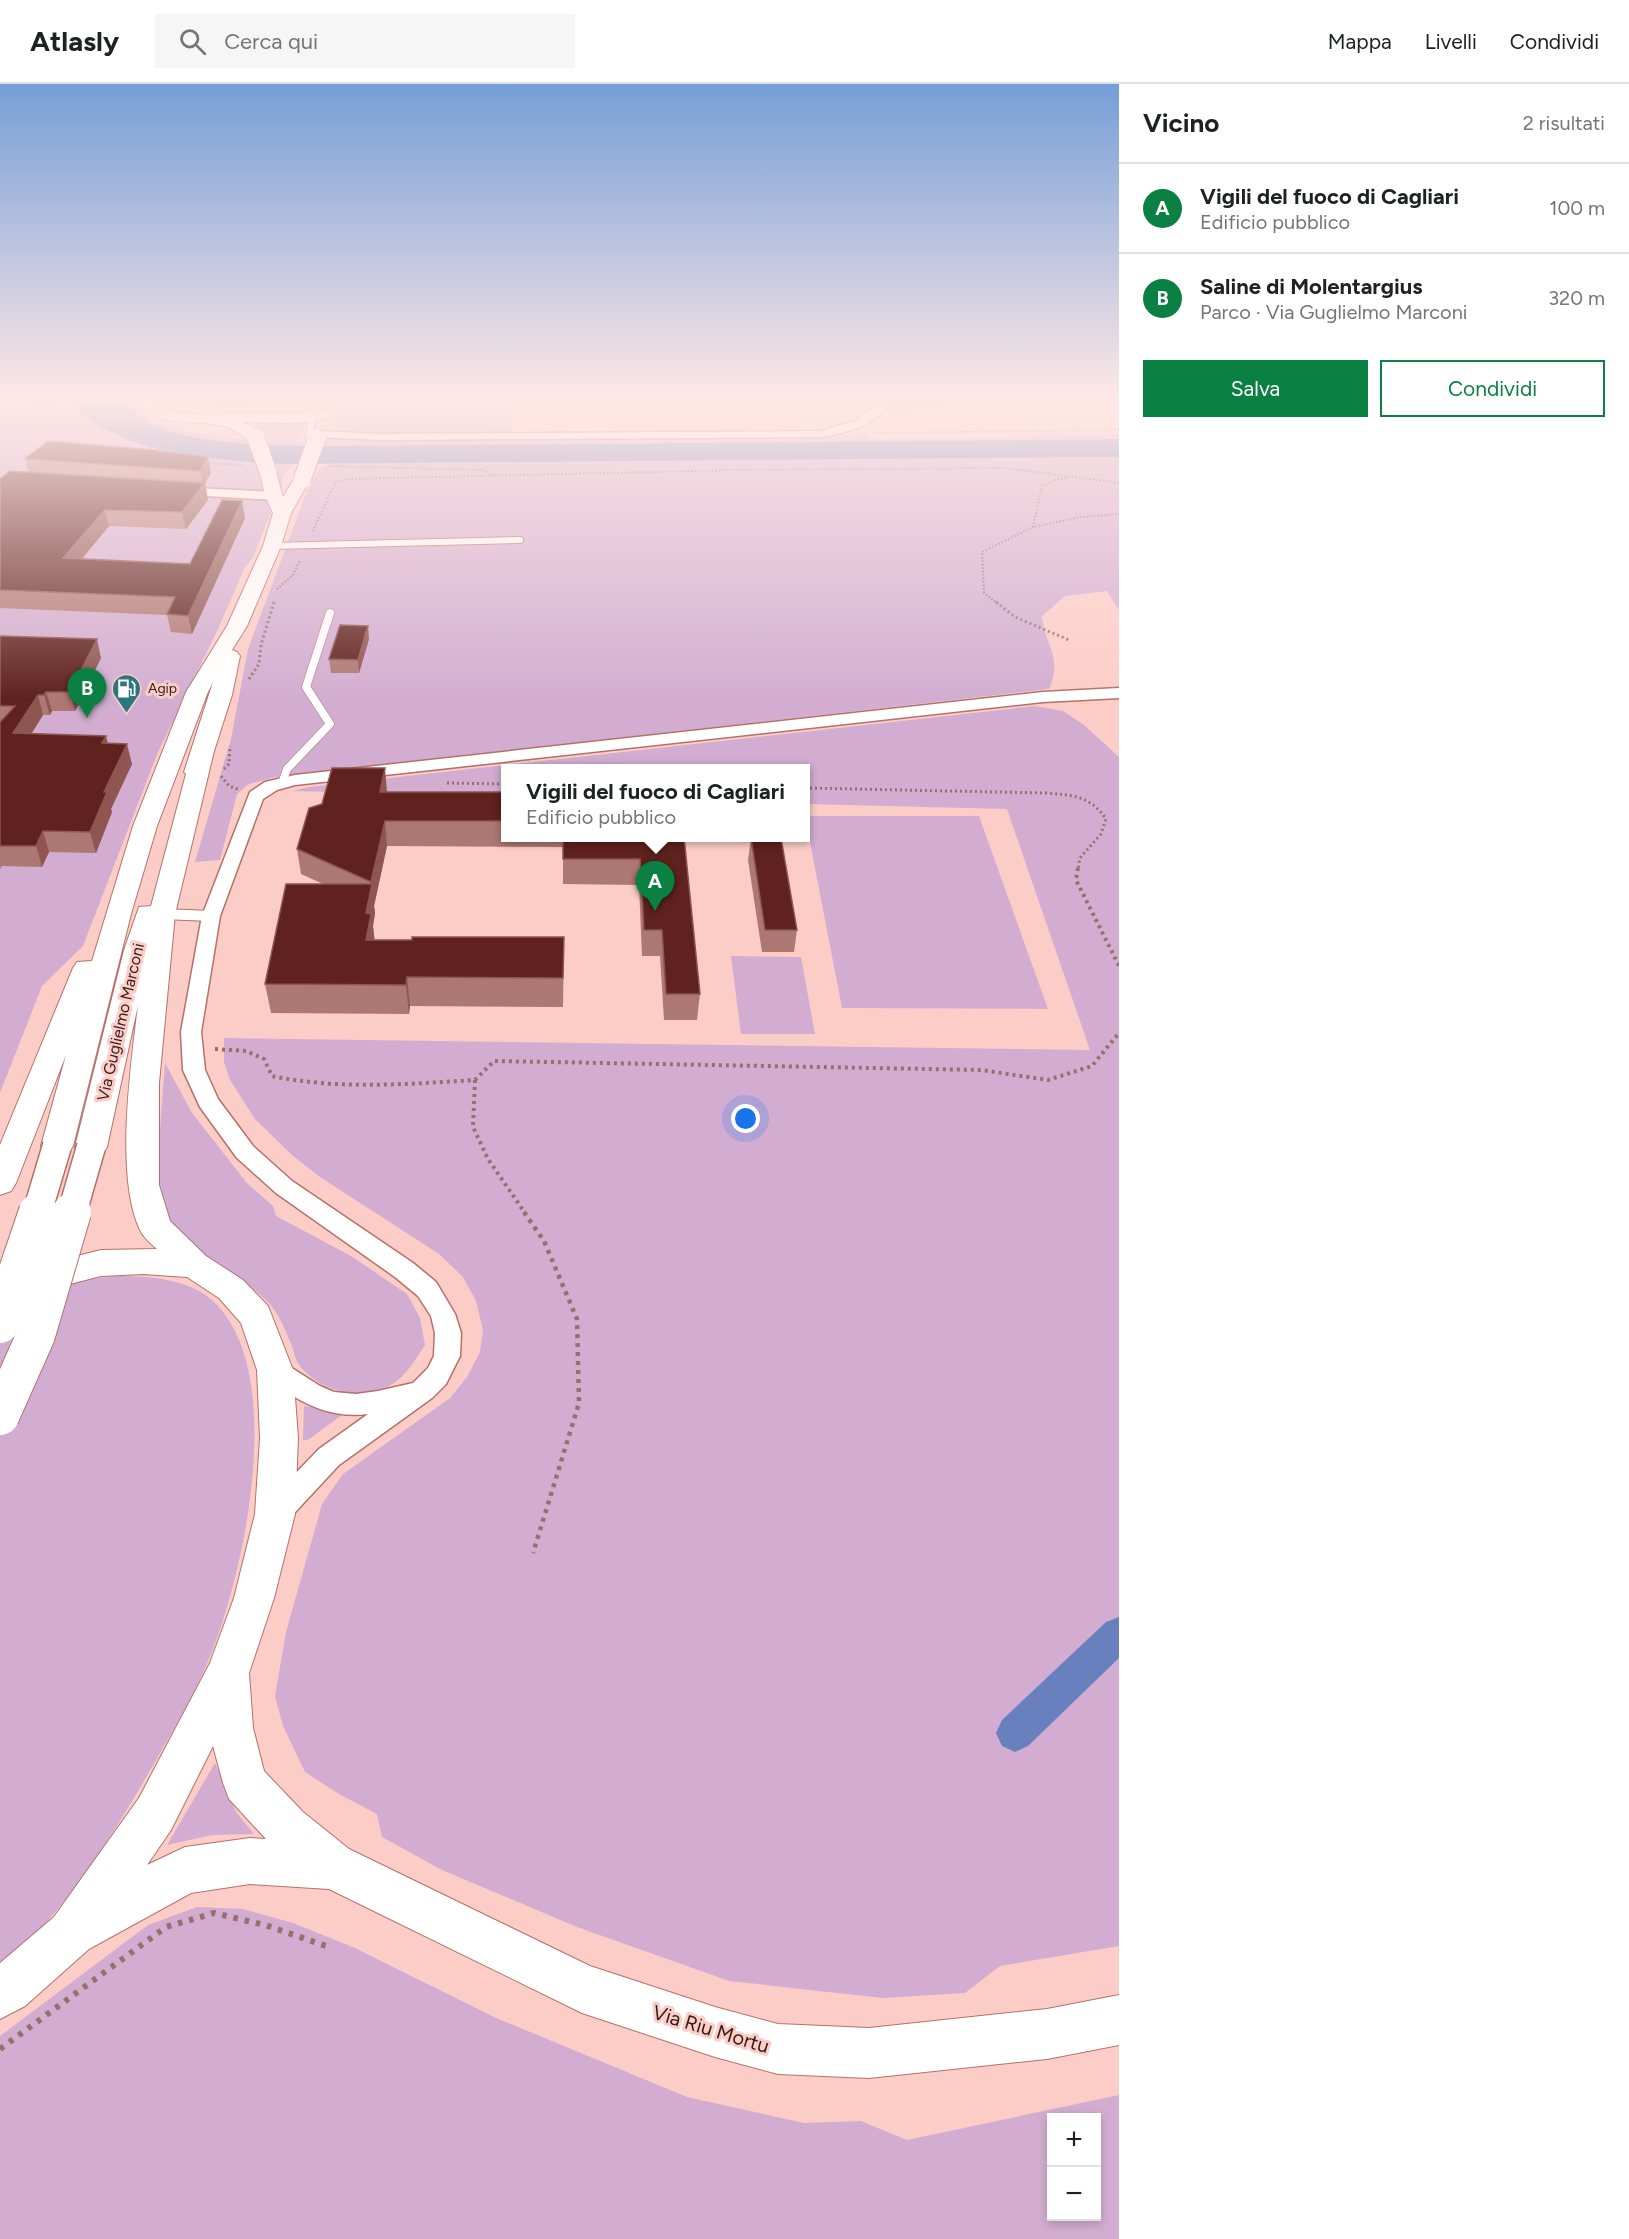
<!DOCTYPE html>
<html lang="it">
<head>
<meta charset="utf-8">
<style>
	:root { --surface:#fff; --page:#f6f6f6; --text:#202124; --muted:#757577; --line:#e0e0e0; --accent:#0b8043 }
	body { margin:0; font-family:Figtree,sans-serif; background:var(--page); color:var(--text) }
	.controls { position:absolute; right:18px; bottom:18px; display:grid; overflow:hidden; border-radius:0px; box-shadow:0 3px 9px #0003 }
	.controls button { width:54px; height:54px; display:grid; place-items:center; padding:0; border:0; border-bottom:2px solid var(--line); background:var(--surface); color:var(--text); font:30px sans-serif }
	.you { position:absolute; left:746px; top:1035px; width:21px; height:21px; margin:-15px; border:4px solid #fff; border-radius:50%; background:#1a73e8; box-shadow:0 0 0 9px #1a73e833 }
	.badge { display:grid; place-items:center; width:39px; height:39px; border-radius:50%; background:var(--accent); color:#fff; font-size:20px; font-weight:700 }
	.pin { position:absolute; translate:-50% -50px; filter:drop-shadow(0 2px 3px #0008) }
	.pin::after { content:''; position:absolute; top:32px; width:21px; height:18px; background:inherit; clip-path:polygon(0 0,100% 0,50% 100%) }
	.popup { position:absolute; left:501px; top:680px; width:309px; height:78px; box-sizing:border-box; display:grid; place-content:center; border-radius:0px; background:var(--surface); filter:drop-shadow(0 2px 4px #0005); font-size:20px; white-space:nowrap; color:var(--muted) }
	.popup b { font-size:22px; color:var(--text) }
	.popup::after { content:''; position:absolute; left:50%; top:100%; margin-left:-12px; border:12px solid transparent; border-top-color:var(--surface) }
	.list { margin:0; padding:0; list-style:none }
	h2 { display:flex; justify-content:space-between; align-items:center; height:78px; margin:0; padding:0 24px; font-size:26px }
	h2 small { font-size:20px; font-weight:400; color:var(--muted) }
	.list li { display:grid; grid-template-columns:39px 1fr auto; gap:18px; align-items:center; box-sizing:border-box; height:90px; padding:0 24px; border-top:2px solid var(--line) }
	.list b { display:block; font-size:22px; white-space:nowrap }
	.list p { margin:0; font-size:20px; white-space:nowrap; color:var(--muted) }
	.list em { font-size:20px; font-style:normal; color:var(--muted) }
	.actions { display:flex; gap:12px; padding:18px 24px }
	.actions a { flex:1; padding:14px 0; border:2px solid var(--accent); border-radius:0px; text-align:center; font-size:21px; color:var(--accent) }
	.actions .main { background:var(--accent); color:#fff }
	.icon { flex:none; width:33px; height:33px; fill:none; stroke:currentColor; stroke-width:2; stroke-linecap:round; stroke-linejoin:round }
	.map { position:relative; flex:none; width:1119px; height:2155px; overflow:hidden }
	header { display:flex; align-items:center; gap:36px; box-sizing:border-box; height:84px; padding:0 30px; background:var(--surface); border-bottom:2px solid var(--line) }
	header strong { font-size:28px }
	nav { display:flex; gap:33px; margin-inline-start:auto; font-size:21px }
	.search { width:420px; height:54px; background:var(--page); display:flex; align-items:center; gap:15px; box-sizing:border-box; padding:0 21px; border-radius:0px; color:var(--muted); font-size:22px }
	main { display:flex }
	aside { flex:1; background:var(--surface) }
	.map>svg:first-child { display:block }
	.green { fill:#d2add1; fill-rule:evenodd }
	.water { fill:#6880bd }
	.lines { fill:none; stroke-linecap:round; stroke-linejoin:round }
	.canal { fill:#6880bd; fill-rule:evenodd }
	.lane-far2-casing { stroke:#b67068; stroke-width:8 }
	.lane-far1-casing { stroke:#b67068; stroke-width:9 }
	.lane-casing { stroke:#b67068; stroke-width:12 }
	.street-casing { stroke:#b67068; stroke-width:3 }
	.secondary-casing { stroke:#b67068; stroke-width:2 }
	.path-far4 { stroke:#96716c; stroke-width:2; stroke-dasharray:1.5 2; stroke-linecap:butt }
	.path-far3 { stroke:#96716c; stroke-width:3; stroke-dasharray:2 3; stroke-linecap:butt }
	.path-far2 { stroke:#96716c; stroke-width:4; stroke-dasharray:3 4; stroke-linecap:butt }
	.path-far1 { stroke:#96716c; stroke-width:4.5; stroke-dasharray:4 5; stroke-linecap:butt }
	.path { stroke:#96716c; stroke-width:6; stroke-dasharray:4.5 7; stroke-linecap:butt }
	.lane-far2 { stroke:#fff; stroke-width:6 }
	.lane-far1 { stroke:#fff; stroke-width:8 }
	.lane { stroke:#fff; stroke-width:10 }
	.street { fill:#fff; fill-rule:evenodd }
	.secondary { fill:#fff; fill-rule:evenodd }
	.secondary-bridge-far2-casing { stroke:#b67068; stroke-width:19; stroke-linecap:butt }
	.secondary-bridge-far1-casing { stroke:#b67068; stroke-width:31; stroke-linecap:butt }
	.secondary-bridge-casing { stroke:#b67068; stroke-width:40; stroke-linecap:butt }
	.secondary-bridge-far2 { stroke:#fff; stroke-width:17 }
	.secondary-bridge-far1 { stroke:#fff; stroke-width:28 }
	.secondary-bridge { stroke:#fff; stroke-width:38 }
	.wall { fill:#ae7872 }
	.shaded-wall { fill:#8e5551 }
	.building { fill:#5f221e; stroke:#8e5551; stroke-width:1.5 }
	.labels { text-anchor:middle; stroke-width:6; stroke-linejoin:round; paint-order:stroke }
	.far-poi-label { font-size:14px; fill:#351a17; stroke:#fccdc7; text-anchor:start }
	.street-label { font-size:16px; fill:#351a17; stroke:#fccdc7 }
	.near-street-label { font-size:20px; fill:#351a17; stroke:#fccdc7 }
</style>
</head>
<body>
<header>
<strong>Atlasly</strong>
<div class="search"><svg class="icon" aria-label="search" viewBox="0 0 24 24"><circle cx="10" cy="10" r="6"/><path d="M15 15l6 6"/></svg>Cerca qui</div>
<nav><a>Mappa</a><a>Livelli</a><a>Condividi</a></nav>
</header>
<main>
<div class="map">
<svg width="1119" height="2155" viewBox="0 0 1119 2155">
	<rect width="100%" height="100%" fill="#fccdc7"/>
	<g class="green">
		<path d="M0,315H132C142,350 240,355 270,357L250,337L308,336L296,358L304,359L300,374L283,391L281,412L274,421L253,473L245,483L218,545L158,668L83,862L42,902L0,1009Z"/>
		<path d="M339,315H517L511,351C476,350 363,357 337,343L335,338Z"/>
		<path d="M867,351L870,355H878L1119,351V355L323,362L328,354L336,352L757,355Z"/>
		<path d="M1117,373L1119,375V526L1107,507L1065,512L1042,532C1045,562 1063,572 1049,605L275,693L249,700L237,710L220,776L195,778L231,655L248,565L307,407L320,384L330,380Z"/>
		<path d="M1035,622L1063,627L1084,641L1119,673V1862L1000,1882L965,1909L883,1914L729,1897L577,1843L442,1786L382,1753L377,1730L339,1710L305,1688L283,1642L275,1612L286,1548L322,1420L343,1390L450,1314L467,1293L480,1268L483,1246L476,1217L463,1193L439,1170L320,1093L292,1071L255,1035L230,996L224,978V954L1090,966L1007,725L805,720V684H505V712L292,707L309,703Z"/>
		<path d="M805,732H979L1048,925L842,924Z"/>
		<path d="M731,872L801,873L815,950H741Z"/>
		<path d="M165,979L192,1029L247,1099L273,1122L276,1132L351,1172L407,1210L420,1234L425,1261C415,1276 406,1293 389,1302C359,1317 320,1308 299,1281C295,1275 294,1267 291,1260C285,1245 278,1228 267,1217C239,1189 184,1168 167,1132C152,1099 163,1017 165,979Z"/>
		<path d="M112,1192C144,1192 186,1193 212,1216C286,1283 247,1471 217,1554C203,1595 180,1634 159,1671C121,1737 82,1803 29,1857C21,1865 10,1872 0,1878V1205L33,1224L76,1198Z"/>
		<path d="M304,1322L346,1328L308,1356H303Z"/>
		<path d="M215,1679L236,1728L254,1750L212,1751L167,1761Z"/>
		<path d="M197,1823L243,1825L293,1839L355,1864L494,1933L687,2013L804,2039L861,2037L907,2056L1119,2011V2155H0V1952L148,1841ZM1052,2034H1096V2132H1052Z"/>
	</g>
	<path class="water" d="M77,315H126C142,366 291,361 335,362L1119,355V375L1117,373L286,380C219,376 146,373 88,335C82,332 78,323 73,318Z"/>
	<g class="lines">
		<path class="canal" d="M1119,1533V1574L1028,1662L1015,1668L1002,1662L996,1649L1002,1636L1106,1538Z"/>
		<defs>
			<g id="lane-far2">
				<path d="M308,354L318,315"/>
				<path d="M272,462L520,456"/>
			</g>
			<path id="lane-far1" d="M282,699L287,685L330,640L306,603L330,529"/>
			<path id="lane" d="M163,830L211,832"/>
			<g id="street">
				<path d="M885,315H896C877,339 851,349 821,353L380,356L318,353L312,350L318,347L380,350L821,347L855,337Z"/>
				<path d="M176,403L274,408L280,412L274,416L172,410L170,407Z"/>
				<path d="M1119,604V614L1043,618L295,701L277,706L263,715L220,832L201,948L205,986L218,1015L253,1062L292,1097L413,1179L436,1198L455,1230L461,1249L460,1272L446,1300L432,1314L339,1381L286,1438L276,1441L266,1438L262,1429L266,1420L319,1365L368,1330C336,1334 309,1324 283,1305C274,1299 267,1295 262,1286L266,1279L275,1275L284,1279L320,1302L334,1308L356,1310L378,1307L413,1299L428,1284L434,1272L435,1249L431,1232L418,1212L395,1193L276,1109L237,1074L200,1023L183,986L181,948L202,832L250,708L265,698L295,691L1043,608Z"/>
			</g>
			<g id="secondary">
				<path d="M135,315H150C168,332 195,328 218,332L225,328L295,329L323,325L331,330C319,343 260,338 241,338L249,341L264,354L256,359C245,356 238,347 227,343C198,334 153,346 135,315Z"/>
				<path d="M268,383L276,388L283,413L296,392L302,391L310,396L291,429L281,462L247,542L232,566L237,568L240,572L232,611L214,667L175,830L159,999V1101L170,1137L206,1172L243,1196L268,1222L293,1286L298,1354L295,1430L274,1514L249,1589L253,1644L264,1687L303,1728L349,1765L590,1882L715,1923L778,1940L869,1944L1047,1925L1119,1911V1961L1047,1975L869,1994L778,1990L715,1973L582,1929L329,1805L250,1800L191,1809L89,1865L25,1922L0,1935V1879L54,1833L139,1714L210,1579L234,1514L255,1430L260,1354L257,1286L241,1239L219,1214L187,1193L143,1190L101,1192L35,1209L23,1205L18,1196L23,1187L29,1184L101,1166L157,1165C150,1159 143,1153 139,1144C115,1089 131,981 138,921L107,1063L102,1071L91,1074L80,1071L75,1063L124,866L139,823L151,822L186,690L184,688L213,598L208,608L157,742L131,830L73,1062L68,1070L57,1073L46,1070L41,1062L66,971L16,1099L11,1107L0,1111V1061L73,884L77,878L92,877L133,742L186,608L227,542L263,462L273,429L265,412L260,388ZM213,1662L223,1699L229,1715L266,1755L250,1754L185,1763L147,1781L171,1746Z"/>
			</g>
		</defs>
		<use href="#lane-far2" class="lane-far2-casing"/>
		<use href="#lane-far1" class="lane-far1-casing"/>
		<use href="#lane" class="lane-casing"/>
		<use href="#street" class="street-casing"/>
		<use href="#secondary" class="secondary-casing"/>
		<g class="path-far4">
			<path d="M0,335L18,336L55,315"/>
			<path d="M876,349L1119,346"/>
			<path d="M153,369L189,352"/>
			<path d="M206,379L243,381"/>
			<path d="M329,382L483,386L496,392"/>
			<path d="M1066,394L1057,395L1042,402L1033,443L1081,433L1119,430"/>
			<path d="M313,447L335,399L347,395L736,386L1005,384L1119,399"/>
			<path d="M277,505L293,491L300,476"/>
			<path d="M998,520L984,509L982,468L1033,443"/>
		</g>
		<g class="path-far3">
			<path d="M996,518L1015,533L1069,556"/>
			<path d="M249,595L259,580L261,561L274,518"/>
			<path d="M224,685L229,680L230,662"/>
			<path d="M221,692L229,702L240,706"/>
			<path d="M447,699L505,700"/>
			<path d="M805,704L1046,709C1072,711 1091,712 1106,735L1101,750L1080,774L1078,785"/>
		</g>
		<g class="path-far2">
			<path d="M1078,784L1076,796L1119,882"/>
			<path d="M215,965L246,967L264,975L272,992C340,1006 407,1000 475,996L494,977L981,986L1048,996L1092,982L1119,949"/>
			<path d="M475,996L473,1043L488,1075L525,1129"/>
		</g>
		<path class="path-far1" d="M524,1128L544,1157L577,1235L579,1319L533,1469"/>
		<path class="path" d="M0,1965L166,1843L214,1829L265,1841L326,1862"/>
		<use href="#lane-far2" class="lane-far2"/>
		<use href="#lane-far1" class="lane-far1"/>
		<use href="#lane" class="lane"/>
		<use href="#street" class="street"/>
		<use href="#secondary" class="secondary"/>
		<defs>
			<g id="secondary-bridge-far2">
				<path d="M256,354L268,388"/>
				<path d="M302,396L317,354"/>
			</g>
			<g id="secondary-bridge-far1">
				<path d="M37,1129L57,1062"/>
				<path d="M72,1129L91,1063"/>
			</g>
			<g id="secondary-bridge">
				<path d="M0,1240L38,1128"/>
				<path d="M0,1332L36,1251L72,1128"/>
			</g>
		</defs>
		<use href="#secondary-bridge-far2" class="secondary-bridge-far2-casing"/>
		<use href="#secondary-bridge-far1" class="secondary-bridge-far1-casing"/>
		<use href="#secondary-bridge" class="secondary-bridge-casing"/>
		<use href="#secondary-bridge-far2" class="secondary-bridge-far2"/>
		<use href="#secondary-bridge-far1" class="secondary-bridge-far1"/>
		<use href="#secondary-bridge" class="secondary-bridge"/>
	</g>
	<g class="wall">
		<path d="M209,315H254L251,323H211Z"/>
		<path d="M892,315H942L940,325L891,324Z"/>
		<path d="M48,357L211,389L205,399L208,416L186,445L109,442L82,475L190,480L245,434L192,550L171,548L167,531L0,524V395L28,388L25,375Z"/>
		<path d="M0,552L101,574L75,627H52L50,631H43L32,649L108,659L132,680L111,725L112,728L96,769L49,768L42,783L2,782L0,785Z"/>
		<path d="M369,555L359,589H331L329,575Z"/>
		<path d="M387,708H505V753H684L700,910L697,936H664L660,872H642L639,801L563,800V763L387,762L374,822L375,829L373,842L374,856H412L564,853L563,923L410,922L409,930L271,929L265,900L323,800L301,790L297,765Z"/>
		<path d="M751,754L797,846L794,868H762L748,776Z"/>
	</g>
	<g class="shaded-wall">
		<path d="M249,315H254L251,323Z"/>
		<path d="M208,373L211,389L203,403L205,399L208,416L186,445L182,428L203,403L200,387Z"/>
		<path d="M242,417L245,434L192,550L188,532Z"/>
		<path d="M105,426L109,442L68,491L63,474Z"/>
		<path d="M368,542L369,555L359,589L358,576Z"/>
		<path d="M97,555L101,574L75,627L70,608Z"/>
		<path d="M46,608L52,627L50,631L44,611Z"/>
		<path d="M38,611L43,631L19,669L13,649Z"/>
		<path d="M106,652L111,672L102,659Z"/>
		<path d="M127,660L132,680L111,725L112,728L96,769L90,748L104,708Z"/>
		<path d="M385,684L387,709L380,708Z"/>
		<path d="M385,737L387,762L374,822L375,829L373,842L375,859L366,856V829L372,802L371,798Z"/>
		<path d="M43,747L49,768L42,783L36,762Z"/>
		<path d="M407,893L410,922L409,930L406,901Z"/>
	</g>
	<g class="building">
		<path d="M48,357L153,366L208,373L200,387L25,375Z"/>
		<path d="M10,387L205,399L182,428L105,426L63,474L190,480L222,416L242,417L188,532L167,530L175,513L0,506V395Z"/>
		<path d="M340,541L368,542L358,576L329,575Z"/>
		<path d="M0,552L97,555L70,608H46L44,611H38L13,649L106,652L102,659L127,660L104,708H107L90,748L43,747L36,762H0V638L15,622H0Z"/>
		<path d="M332,684H385L380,708H505V737H385L371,798L297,765L309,724L322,720Z"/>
		<path d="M563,753H684L700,910H666L662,846H644L640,775H563Z"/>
		<path d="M751,754H781L797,846H765Z"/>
		<path d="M286,800H372L366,829L371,830L366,856H412V853H564L563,894L407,893L406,901L265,900Z"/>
	</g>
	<linearGradient id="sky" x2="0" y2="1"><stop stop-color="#759fd7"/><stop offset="0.51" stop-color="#fee8e6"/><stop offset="1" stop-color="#fee8e6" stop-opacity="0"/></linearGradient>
	<rect width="1119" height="616" fill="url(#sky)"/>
	<defs>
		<symbol id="fuel-pin" viewBox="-11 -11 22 30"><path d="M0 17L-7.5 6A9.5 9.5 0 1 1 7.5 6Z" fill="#2e767f" stroke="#fccdc7"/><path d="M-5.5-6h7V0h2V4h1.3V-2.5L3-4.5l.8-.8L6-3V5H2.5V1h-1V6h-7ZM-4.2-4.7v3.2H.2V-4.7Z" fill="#fff"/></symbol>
	</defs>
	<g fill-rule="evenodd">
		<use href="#fuel-pin" x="110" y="588" width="33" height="45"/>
	</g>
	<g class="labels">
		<g class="far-poi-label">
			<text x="148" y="609">Agip</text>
		</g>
		<g class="street-label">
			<text transform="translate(120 938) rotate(-77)" y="6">Via Guglielmo Marconi</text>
		</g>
		<g class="near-street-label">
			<text transform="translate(711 1945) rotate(17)" y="7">Via Riu Mortu</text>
		</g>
	</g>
</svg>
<div class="controls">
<button>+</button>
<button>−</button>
</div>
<div class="you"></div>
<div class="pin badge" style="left:655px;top:827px">A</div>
<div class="popup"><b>Vigili del fuoco di Cagliari</b>Edificio pubblico</div>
<div class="pin badge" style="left:87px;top:634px">B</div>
</div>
<aside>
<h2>Vicino<small>2 risultati</small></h2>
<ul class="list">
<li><span class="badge">A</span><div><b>Vigili del fuoco di Cagliari</b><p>Edificio pubblico</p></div><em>100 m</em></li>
<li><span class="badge">B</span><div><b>Saline di Molentargius</b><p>Parco · Via Guglielmo Marconi</p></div><em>320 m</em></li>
</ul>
<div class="actions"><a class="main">Salva</a><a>Condividi</a></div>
</aside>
</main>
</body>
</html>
